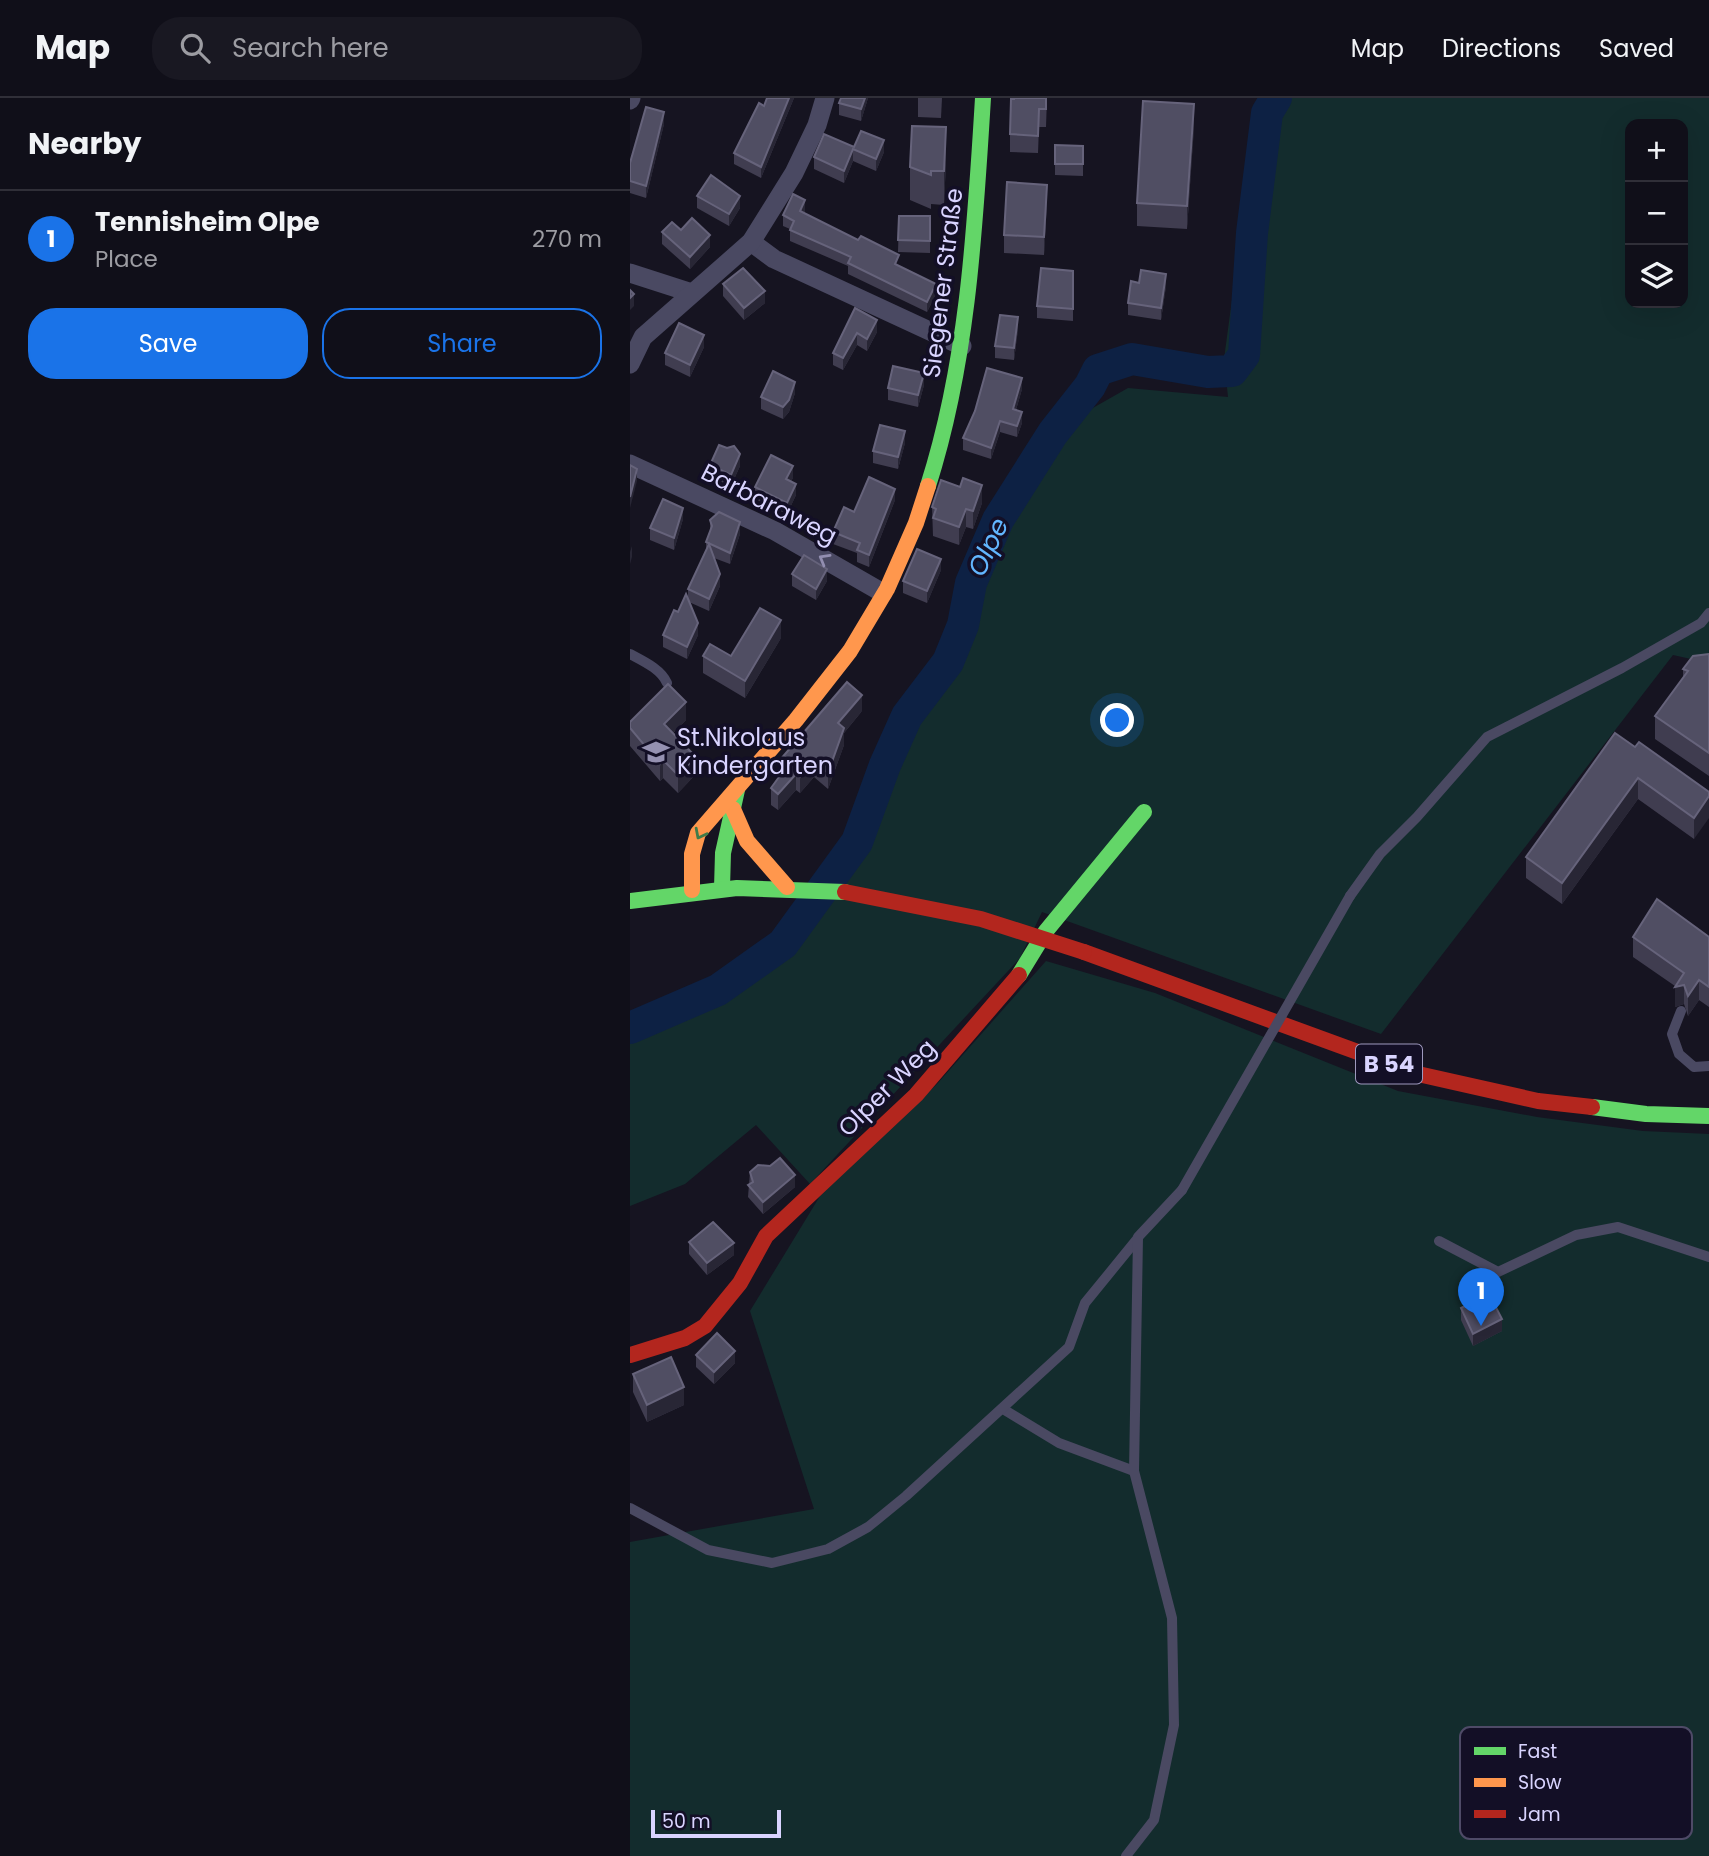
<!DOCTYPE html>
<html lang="en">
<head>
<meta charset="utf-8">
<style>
	:root { --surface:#100f19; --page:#191822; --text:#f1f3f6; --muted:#9c9ca2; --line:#302f38; --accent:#1a73e8 }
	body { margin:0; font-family:Poppins,sans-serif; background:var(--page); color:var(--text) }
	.controls { position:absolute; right:21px; top:21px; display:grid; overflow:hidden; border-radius:14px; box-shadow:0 7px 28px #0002 }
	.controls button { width:63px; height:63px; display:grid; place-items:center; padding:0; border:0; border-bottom:2px solid var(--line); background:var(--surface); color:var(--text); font:35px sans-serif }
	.scale { position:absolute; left:21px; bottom:18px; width:130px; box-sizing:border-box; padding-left:7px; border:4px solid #d9d4ff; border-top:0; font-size:19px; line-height:24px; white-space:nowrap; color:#d9d4ff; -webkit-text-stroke:5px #130f26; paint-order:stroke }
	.you { position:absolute; left:488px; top:623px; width:24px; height:24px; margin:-18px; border:5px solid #fff; border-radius:50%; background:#1a73e8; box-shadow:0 0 0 10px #1a73e833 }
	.badge { display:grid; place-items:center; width:46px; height:46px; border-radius:50%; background:var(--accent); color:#fff; font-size:23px; font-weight:700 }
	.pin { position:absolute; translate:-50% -58px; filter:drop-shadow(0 2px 4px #0008) }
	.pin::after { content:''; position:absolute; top:37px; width:24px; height:21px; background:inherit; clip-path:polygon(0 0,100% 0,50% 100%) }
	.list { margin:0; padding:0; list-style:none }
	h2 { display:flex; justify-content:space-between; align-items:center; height:91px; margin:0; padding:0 28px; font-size:30px }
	h2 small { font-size:23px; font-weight:400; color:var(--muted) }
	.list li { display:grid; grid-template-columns:46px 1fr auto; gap:21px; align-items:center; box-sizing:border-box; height:98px; padding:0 28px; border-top:2px solid var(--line) }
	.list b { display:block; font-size:26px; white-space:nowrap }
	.list p { margin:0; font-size:23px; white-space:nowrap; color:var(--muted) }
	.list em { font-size:23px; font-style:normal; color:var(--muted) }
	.actions { display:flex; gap:14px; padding:21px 28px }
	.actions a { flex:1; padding:16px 0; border:2px solid var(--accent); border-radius:28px; text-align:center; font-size:24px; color:var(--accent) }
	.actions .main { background:var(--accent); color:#fff }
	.icon { flex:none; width:38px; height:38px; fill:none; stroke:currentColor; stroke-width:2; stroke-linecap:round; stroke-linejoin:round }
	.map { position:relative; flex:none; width:1079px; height:1758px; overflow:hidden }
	header { display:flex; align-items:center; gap:42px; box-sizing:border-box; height:98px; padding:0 35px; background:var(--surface); border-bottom:2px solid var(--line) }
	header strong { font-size:33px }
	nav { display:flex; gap:38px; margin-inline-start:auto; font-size:24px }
	.search { width:490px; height:63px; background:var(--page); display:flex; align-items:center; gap:18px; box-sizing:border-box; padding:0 24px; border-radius:28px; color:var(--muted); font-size:26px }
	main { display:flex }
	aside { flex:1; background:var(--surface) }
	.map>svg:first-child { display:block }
	.green { fill:#132c2d; fill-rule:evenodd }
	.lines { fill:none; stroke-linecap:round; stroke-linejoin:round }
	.river { stroke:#0d2144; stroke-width:32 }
	.lane { stroke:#4a4962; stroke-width:10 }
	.street { stroke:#4a4962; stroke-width:19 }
	.fast { stroke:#63d668; stroke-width:16 }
	.slow { stroke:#ff974d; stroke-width:16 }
	.jam { stroke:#b3261e; stroke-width:16 }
	.lane-bridge { stroke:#4a4962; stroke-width:10 }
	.jam-bridge { stroke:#b3261e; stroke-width:16 }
	.wall { fill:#403d50 }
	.shaded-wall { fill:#282635 }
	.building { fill:#504e63; stroke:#66637b; stroke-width:2 }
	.oneway { stroke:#928eb0 }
	.oneway2 { stroke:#3f7c4a }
	.labels { text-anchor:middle; stroke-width:7; stroke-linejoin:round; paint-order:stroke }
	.shield { fill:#130f26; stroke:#9e99be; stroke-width:2 }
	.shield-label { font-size:23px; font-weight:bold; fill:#d9d4ff }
	.street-label { font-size:24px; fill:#d9d4ff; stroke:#130f26 }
	.poi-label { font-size:24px; fill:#d9d4ff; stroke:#130f26; text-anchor:start }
	.water-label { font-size:26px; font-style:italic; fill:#62b6ff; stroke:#130f26 }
	.key { fill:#130f26; stroke:#4e4a67; stroke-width:2 }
	.key-label { font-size:19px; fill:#d9d4ff }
</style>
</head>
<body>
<header>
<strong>Map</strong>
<div class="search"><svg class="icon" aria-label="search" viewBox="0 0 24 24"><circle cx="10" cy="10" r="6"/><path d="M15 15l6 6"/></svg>Search here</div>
<nav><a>Map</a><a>Directions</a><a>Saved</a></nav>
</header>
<main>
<aside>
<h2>Nearby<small></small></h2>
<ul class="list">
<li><span class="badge">1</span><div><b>Tennisheim Olpe</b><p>Place</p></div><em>270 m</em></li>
</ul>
<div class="actions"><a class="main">Save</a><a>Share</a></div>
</aside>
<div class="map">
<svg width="1079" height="1758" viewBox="0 0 1079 1758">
	<rect width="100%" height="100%" fill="#161421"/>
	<g class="green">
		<path d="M629,0H1079V565L1043,557L751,936L412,814L390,860L180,1086L126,1027L55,1086L0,1108V939L13,929L90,901L157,852L232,748L262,668L281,628L320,571L338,540L346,491L371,437L454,315L498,290L598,299L594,261ZM1000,26H1053V205H1000Z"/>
		<path d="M416,863L525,895L768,993L907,1019L1013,1033L1079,1036V1758H0V1444L184,1411L120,1213L190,1098L307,986Z"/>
	</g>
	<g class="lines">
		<path class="river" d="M0,930L88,892L153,846L227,744L255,667L277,618L318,564L333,527L341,485L368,422L423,335L460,288L468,272L502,261L578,274L602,273L614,257L622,135L637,15L646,0"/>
		<g class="lane">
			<path d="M0,556C13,563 31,571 37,585"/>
			<path d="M720,798L750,756L787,719L857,639L992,570L1071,525L1079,515"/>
			<path d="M1051,913L1042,936L1049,956L1064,969L1079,968"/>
			<path d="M809,1143L868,1174L946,1137L988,1129L1079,1159"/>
			<path d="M373,1311L429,1345L504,1373"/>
			<path d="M0,1410L78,1452L142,1465L198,1451L238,1429L276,1398L439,1249L455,1205L508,1140"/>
			<path d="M496,1758L524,1722L544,1627L542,1520L504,1373L508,1139L552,1092"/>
		</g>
		<g class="street">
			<path d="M0,2L1,0"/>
			<path d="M121,144L144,161L332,248"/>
			<path d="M0,175L62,195"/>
			<path d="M0,266L13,239L121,144L164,75L187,27L195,0"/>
			<path d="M0,366L145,433L253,495"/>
		</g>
		<g class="fast">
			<path d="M298,388C338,263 345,130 353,0"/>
			<path d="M92,790L93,755L107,692"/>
			<path d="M0,803L107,790L215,794"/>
			<path d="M389,877L416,833L514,714"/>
			<path d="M962,1009L1016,1016L1079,1018"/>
		</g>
		<g class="slow">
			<path d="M103,711L117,743L157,789"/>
			<path d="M62,792V756L68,735L166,622L220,553L257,491L286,425L298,388"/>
		</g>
		<g class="jam">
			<path d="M454,854L788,976L908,1003L962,1009"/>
			<path d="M0,1257L55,1240L75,1228L110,1185L136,1138L286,997L389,877"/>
		</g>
		<path class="lane-bridge" d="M552,1092L720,798"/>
		<path class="jam-bridge" d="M215,794L351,821L454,854"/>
	</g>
	<g class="wall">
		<path d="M137,0H164L131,80L104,66V55L134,8Z"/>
		<path d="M211,0H238L231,23L209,17V5Z"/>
		<path d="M288,0H312L311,20L288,19Z"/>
		<path d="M417,0L416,29H409L408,55L380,54V36L384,1Z"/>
		<path d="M34,26L16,100L0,95V65Z"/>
		<path d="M564,29L557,131L507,128V105Z"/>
		<path d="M425,47L453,48V78L425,77Z"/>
		<path d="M224,49L254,54L246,73L223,63L214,85L184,71V59Z"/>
		<path d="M316,63L314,107L301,106V111L280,102V69Z"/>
		<path d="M67,98L110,110L99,128L67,110Z"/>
		<path d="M417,104L414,157L374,155V137Z"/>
		<path d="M175,113L174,115L269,168L306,196L297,214L218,176V168L160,143V131L153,128V117Z"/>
		<path d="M269,118H300V155L268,154Z"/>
		<path d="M51,132L80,149L60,171L32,146V134Z"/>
		<path d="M443,173V223L407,220V208Z"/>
		<path d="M93,186L135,205L114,222L93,198Z"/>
		<path d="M536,188L531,222L498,217V205Z"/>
		<path d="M225,210L247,234L237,253L227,247L213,272L203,267V255Z"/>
		<path d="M388,231L384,262L365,260V248Z"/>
		<path d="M74,249L60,279L35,267V255Z"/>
		<path d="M294,287L288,309L258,302V290Z"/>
		<path d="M392,291L386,312L392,325L387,339L370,334L361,361L333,352V340Z"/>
		<path d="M165,295L159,314L153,321L131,311V299Z"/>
		<path d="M275,345L268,371L243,365V353Z"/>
		<path d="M97,350L110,368L101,388L80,379V367Z"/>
		<path d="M163,380L161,383L166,397L157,416L125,401V389Z"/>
		<path d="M265,402L239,469L227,464V455L203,446V434L224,414Z"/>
		<path d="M352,405L343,431L336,429L329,447L303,438L302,409Z"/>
		<path d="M53,421L44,452L20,442V430Z"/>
		<path d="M80,422L110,436L100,466L84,460L90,488L79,513L59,504L68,537L57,561L33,549V537L58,501V491L76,453V444L80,433Z"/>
		<path d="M311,472L297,505L273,495V483Z"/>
		<path d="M162,476L197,483L186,502L162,488Z"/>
		<path d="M151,540L115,600L73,575V558H101Z"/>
		<path d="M1079,556V678L1025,641V618L1053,580V571Z"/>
		<path d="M232,613L214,635V647L198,691L184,679L170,695L166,692L148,712L141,707V690L150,677V662Z"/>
		<path d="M56,622L43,635L66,676L48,695L33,680L30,683L0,648V624Z"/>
		<path d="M1005,649L1079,694L1064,741L1008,701L932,806L896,780V759Z"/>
		<path d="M1003,839H1079V909L1069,902L1058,918L1054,906L1045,909V888L1003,859Z"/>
		<path d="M120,1074L165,1089L133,1116L118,1099Z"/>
		<path d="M59,1144L104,1157L77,1177L59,1156Z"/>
		<path d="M831,1210L872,1233L843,1248L831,1222Z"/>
		<path d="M66,1257L105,1265L84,1286L66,1269Z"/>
		<path d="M3,1276L54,1307L17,1324L3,1294Z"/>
	</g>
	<g class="shaded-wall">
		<path d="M159,0H164L131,80V69Z"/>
		<path d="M235,0H238L231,23V11Z"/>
		<path d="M564,6V29L557,131V108Z"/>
		<path d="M34,14V26L16,100V88Z"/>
		<path d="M316,29V63L314,107V73Z"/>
		<path d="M254,42V54L246,73V61Z"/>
		<path d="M223,51V63L214,85V73Z"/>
		<path d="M417,87V104L414,157V139Z"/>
		<path d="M110,98V110L99,128V116Z"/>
		<path d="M175,102V113L170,123V113Z"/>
		<path d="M80,137V149L60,171V159Z"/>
		<path d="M536,176V188L531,222V210Z"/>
		<path d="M306,186V196L297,214V204Z"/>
		<path d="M135,193V205L114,222V210Z"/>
		<path d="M4,196V208L0,212V200Z"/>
		<path d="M388,219V231L384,262V250Z"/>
		<path d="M247,222V234L237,253V241Z"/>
		<path d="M227,235V247L213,272V260Z"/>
		<path d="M74,237V249L60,279V267Z"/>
		<path d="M294,275V287L288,309V297Z"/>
		<path d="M392,280V291L383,322V311Z"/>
		<path d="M165,284V295L159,314L153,321V309Z"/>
		<path d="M392,314V325L387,339V328Z"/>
		<path d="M370,323V334L361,361V350Z"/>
		<path d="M275,333V345L268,371V359Z"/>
		<path d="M110,356V368L101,388V377Z"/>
		<path d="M163,368V380L156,393V381Z"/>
		<path d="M7,371V383L0,410V399Z"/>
		<path d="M166,386V397L157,416V405Z"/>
		<path d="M352,387V405L343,431V413Z"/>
		<path d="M265,391V402L239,469V457Z"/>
		<path d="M53,410V421L44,452V440Z"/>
		<path d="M336,411V429L329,447V429Z"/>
		<path d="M110,424V436L100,466V455Z"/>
		<path d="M2,448V459L0,466V454Z"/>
		<path d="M311,461V472L297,505V493Z"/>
		<path d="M197,471V483L186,502V491Z"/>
		<path d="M90,476V488L79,513V501Z"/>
		<path d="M151,522V540L115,600V583Z"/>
		<path d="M68,525V537L57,561V549Z"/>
		<path d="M232,597V613L214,635V647L198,691V675L208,625Z"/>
		<path d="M56,604V622L34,644V626Z"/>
		<path d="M66,659V676L48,695V677Z"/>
		<path d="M33,662V680L30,683V666Z"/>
		<path d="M184,663V679L170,695V679Z"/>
		<path d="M166,676V692L148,712V696Z"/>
		<path d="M1008,680V701L932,806V785Z"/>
		<path d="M1079,698V720L1064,741V720Z"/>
		<path d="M1069,882V902L1058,918V898Z"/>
		<path d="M1054,887V906L1045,909V889Z"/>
		<path d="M165,1077V1089L133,1116V1104Z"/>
		<path d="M104,1145V1157L77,1177V1165Z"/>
		<path d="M872,1221V1233L843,1248V1236Z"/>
		<path d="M105,1253V1265L84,1286V1274Z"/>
		<path d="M54,1289V1307L17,1324V1307Z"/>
	</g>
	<g class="building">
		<path d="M137,0H159L131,69L104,55L129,5L134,8Z"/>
		<path d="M211,0H235L231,11L209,5Z"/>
		<path d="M384,0H416V11H409L408,38L380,36L381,1H384Z"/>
		<path d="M513,3L564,6L557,108L507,105Z"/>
		<path d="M16,9L34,14L16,88L0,83V65Z"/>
		<path d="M282,28L316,29L314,73H301V77L280,69Z"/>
		<path d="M231,33L254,42L246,61L223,51L214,73L184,59L194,36L224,49Z"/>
		<path d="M425,47L453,48V66H425Z"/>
		<path d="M81,77L110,98L99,116L67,98Z"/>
		<path d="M377,84L417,87L414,139L374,137Z"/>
		<path d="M163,96L175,102L170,113L228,142L231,138L269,157L265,166L306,186L297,204L218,165L221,159L160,132L164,123L153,117Z"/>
		<path d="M269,118H300V143L268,142Z"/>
		<path d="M62,120L80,137L60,159L32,134L42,124L51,132Z"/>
		<path d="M113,170L135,193L114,210L93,186Z"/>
		<path d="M411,170L443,173V211L407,208Z"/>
		<path d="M511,172L536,176L531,210L498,205L501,183L509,185Z"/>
		<path d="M0,192L4,196L0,200Z"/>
		<path d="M225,210L247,222L237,241L227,235L213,260L203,255Z"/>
		<path d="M370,217L388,219L384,250L365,248Z"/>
		<path d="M49,225L74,237L60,267L35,255Z"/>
		<path d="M263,268L294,275L288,297L258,290Z"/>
		<path d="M357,270L392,280L383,311L392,314L387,328L370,323L361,350L333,340L345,313Z"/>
		<path d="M143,273L165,284L159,302L153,309L131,299Z"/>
		<path d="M250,327L275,333L268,359L243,353Z"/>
		<path d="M89,347L97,350L104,348L110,356L101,377L80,367Z"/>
		<path d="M141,357L163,368L156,381L166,386L157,405L125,389Z"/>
		<path d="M0,367L7,371L0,399Z"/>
		<path d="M239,379L265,391L239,457L227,452L230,445L203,434L214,409L224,414Z"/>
		<path d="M333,380L352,387L343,413L336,411L329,429L303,420L306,411L302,409L311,382L330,389Z"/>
		<path d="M33,401L53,410L44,440L20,430Z"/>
		<path d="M89,414L110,424L100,455L76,444L82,428L80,422Z"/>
		<path d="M79,446L90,476L79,501L58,491Z"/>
		<path d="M287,451L311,461L297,493L273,483Z"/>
		<path d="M174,457L197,471L186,491L162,476Z"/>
		<path d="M56,496L68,525L57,549L33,537L44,512L48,514Z"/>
		<path d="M130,510L151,522L115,583L73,558L80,546L101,558Z"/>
		<path d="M1079,556V655L1025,618L1058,573L1053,571L1063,558Z"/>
		<path d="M217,584L232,597L208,625L214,630L198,675L184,663L170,679L166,676L148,696L141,690L157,668L150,662Z"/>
		<path d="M38,586L56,604L34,626L66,659L48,677L33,662L30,666L0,630V624Z"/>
		<path d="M985,635L1005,649L1009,644L1079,694V698L1064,720L1008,680L932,785L896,759Z"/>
		<path d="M1027,801L1079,839V889L1069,882L1058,898L1054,887L1045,889L1054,875L1003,839Z"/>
		<path d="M150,1060L165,1077L133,1104L118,1087L123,1084L120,1074L128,1067L140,1068Z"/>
		<path d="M83,1124L104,1145L77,1165L59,1144Z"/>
		<path d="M859,1196L872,1221L843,1236L831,1210Z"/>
		<path d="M87,1235L105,1253L84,1274L66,1257Z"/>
		<path d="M41,1259L54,1289L17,1307L3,1276Z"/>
	</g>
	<defs><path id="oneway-chevron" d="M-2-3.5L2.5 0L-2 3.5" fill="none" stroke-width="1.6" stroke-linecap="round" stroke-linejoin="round" transform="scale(1.75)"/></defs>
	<use class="oneway" href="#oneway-chevron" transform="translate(194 461) rotate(-150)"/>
	<use class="oneway2" href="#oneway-chevron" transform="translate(70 736) rotate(117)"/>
	<defs>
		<symbol id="school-bare" viewBox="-9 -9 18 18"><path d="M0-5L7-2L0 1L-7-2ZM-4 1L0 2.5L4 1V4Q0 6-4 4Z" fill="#9591b1" stroke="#130f26" stroke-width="2.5" paint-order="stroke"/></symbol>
	</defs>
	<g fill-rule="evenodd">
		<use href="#school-bare" x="7" y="635" width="38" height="38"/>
	</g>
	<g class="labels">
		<rect class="shield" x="726" y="946.5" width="66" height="39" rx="5"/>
		<g class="shield-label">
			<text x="759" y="974">B 54</text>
		</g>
		<g class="street-label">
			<text transform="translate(313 185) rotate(-83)" y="8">Siegener Straße</text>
			<text transform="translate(139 406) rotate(27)" y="8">Barbaraweg</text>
			<text transform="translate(257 990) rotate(-45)" y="8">Olper Weg</text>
		</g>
		<g class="poi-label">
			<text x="47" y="648">St.Nikolaus<tspan x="47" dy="28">Kindergarten</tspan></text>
		</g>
		<g class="water-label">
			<text transform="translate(358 449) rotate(-65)" y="9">Olpe</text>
		</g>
	</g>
	<rect x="830" y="1629" width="232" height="112" rx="10" class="key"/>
	<rect x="844" y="1649" width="32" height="8" fill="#63d668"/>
	<rect x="844" y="1680" width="32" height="9" fill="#ff974d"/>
	<rect x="844" y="1712" width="32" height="8" fill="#b3261e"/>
	<g class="key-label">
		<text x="888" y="1660">Fast</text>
		<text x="888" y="1691">Slow</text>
		<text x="888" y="1723">Jam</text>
	</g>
</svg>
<div class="controls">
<button>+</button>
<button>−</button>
<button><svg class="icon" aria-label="layers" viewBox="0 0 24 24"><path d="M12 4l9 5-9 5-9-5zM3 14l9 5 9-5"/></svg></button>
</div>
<div class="scale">50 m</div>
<div class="you"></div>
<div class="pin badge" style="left:851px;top:1228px">1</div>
</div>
</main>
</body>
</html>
